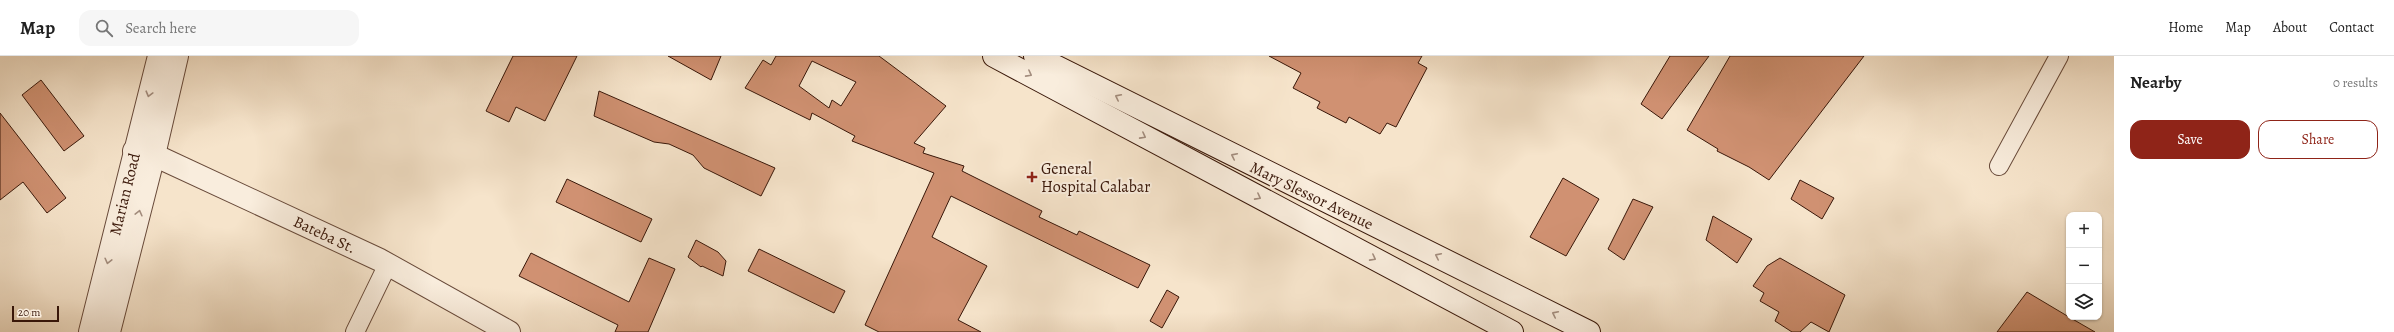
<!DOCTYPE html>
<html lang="en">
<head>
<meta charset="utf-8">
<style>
	:root { --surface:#fff; --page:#f6f6f6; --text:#222; --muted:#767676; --line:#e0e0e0; --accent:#8f2418 }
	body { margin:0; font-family:Alegreya,serif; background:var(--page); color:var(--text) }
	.controls { position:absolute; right:12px; bottom:12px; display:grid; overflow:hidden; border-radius:8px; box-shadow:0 1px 3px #0004 }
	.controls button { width:36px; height:36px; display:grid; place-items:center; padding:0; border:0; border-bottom:1px solid var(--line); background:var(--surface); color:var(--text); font:20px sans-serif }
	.scale { position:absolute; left:12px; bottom:10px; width:47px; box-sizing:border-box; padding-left:4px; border:2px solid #391709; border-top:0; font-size:11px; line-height:14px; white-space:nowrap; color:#391709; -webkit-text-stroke:3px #f9eddd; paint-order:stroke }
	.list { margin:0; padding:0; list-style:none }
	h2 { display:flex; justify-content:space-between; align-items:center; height:52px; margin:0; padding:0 16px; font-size:17px }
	h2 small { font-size:13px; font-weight:400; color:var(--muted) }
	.actions { display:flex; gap:8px; padding:12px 16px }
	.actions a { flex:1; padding:9px 0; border:1px solid var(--accent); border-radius:12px; text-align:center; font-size:14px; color:var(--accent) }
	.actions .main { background:var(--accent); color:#fff }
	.icon { flex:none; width:22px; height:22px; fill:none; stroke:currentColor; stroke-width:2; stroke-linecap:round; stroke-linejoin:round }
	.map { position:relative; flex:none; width:2114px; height:276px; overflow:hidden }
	header { display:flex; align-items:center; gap:24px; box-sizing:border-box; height:56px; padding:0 20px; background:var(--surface); border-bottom:1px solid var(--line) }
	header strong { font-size:19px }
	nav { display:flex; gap:22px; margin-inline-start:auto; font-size:14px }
	.search { width:280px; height:36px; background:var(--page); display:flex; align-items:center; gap:10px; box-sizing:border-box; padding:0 14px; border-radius:12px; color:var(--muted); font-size:15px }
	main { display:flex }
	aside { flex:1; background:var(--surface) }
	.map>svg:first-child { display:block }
	.building { fill:#d09172; stroke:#391709; fill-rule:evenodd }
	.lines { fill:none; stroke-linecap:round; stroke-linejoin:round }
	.minor-casing { stroke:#684a3a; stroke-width:20 }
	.tertiary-casing { stroke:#684a3a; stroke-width:24 }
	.secondary-casing { stroke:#391709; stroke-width:24 }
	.minor { stroke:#f9eddd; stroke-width:18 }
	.tertiary { stroke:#f9eddd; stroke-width:22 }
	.secondary { stroke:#f9eddd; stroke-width:22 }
	.oneway { stroke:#a38d7e }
	.poi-dot { fill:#8f2418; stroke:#f9eddd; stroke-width:1.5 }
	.labels { text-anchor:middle; stroke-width:4; stroke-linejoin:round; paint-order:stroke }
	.poi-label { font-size:16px; fill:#391709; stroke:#f9eddd; text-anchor:start }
	.street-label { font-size:16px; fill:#391709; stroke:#f9eddd }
</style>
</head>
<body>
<header>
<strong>Map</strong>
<div class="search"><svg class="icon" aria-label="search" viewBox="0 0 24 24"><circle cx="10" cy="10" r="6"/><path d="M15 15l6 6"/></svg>Search here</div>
<nav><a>Home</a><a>Map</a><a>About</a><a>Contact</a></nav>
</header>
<main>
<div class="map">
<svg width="2114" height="276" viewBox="0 0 2114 276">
	<rect width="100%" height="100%" fill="#f6e4cb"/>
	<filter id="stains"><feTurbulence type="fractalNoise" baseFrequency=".005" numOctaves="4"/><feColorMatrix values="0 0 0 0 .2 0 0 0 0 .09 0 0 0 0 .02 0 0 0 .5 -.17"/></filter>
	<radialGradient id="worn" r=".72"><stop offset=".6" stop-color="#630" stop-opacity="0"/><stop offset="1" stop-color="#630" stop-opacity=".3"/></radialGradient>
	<g class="building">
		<path d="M513,0H577L545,65L516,51L509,66L486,55Z"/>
		<path d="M668,0H721L711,24Z"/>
		<path d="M776,0H879L946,50L914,87L925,92L923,97L964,110L962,115L1042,155L1039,161L1077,179L1079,175L1150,209L1138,232L951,140L932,181L987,210L958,264L981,276H879L865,269L934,117L852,85L855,80L812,57L810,64L745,32L763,4L771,9ZM812,5L856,26L841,50L832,44L829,52L799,30Z"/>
		<path d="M1269,0H1422L1418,7L1427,12L1396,71L1387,67L1380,78L1349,61L1346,67L1317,52L1320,46L1293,32L1301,17Z"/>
		<path d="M1670,0H1709L1662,63L1641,48Z"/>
		<path d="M1730,0H1864L1769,124L1749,111L1717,95L1718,93L1687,74Z"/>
		<path d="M41,24L84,80L64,95L22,39Z"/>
		<path d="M599,35L775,112L761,140L704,112L693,99L669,88L654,86L594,60Z"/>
		<path d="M0,57L66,142L47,157L23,126L0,144Z"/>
		<path d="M1563,122L1599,143L1566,200L1530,181Z"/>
		<path d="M567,123L652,163L641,186L556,146Z"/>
		<path d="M1800,124L1834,142L1822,163L1791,143Z"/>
		<path d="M1633,143L1653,151L1624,204L1608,193Z"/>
		<path d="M1713,160L1752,183L1737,207L1706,184Z"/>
		<path d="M696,184L718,196L726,205L723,220L702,210L701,211L688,201Z"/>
		<path d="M759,193L845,235L834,257L748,215Z"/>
		<path d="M531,197L629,246L649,202L675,213L648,276H615L618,269L519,220Z"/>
		<path d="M1780,202L1845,239L1829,276L1811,266L1800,276H1792L1775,265L1779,256L1760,245L1764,237L1753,230L1767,210Z"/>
		<path d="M1167,234L1179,241L1162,272L1150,265Z"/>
		<path d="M2027,236L2069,261L2095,276H1997Z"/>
	</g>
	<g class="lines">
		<defs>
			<g id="minor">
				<path d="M1999,110L2059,0"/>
				<path d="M355,276L388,208"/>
			</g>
			<g id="tertiary">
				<path d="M134,95L154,99L380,204L509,276"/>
				<path d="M90,276L159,0"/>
				<path d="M109,276L154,99L177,0"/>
			</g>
			<g id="secondary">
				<path d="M994,0L1512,276"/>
				<path d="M1035,0L1589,276"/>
			</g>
		</defs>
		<use href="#minor" class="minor-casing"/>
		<use href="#tertiary" class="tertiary-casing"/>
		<use href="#secondary" class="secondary-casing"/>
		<use href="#minor" class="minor"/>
		<use href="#tertiary" class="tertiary"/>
		<use href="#secondary" class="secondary"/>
	</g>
	<defs><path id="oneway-chevron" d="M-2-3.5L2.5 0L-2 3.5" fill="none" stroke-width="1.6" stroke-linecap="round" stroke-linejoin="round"/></defs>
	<g class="oneway">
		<use href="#oneway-chevron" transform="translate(1029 18) rotate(28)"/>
		<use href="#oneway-chevron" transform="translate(149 38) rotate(105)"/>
		<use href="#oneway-chevron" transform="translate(1118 41) rotate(-153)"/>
		<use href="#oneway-chevron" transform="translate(1143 80) rotate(28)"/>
		<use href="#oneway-chevron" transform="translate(1234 100) rotate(-154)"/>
		<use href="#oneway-chevron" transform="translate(1258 141) rotate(28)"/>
		<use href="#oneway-chevron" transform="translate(139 157) rotate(-76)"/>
		<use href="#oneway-chevron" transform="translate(1438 200) rotate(-154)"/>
		<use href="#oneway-chevron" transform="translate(1373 202) rotate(28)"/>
		<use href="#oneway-chevron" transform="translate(108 205) rotate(104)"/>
		<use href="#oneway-chevron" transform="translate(1555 258) rotate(-154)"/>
	</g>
	<path class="poi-dot" d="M1030 115h4v4h4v4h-4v4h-4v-4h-4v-4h4z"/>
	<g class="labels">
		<g class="poi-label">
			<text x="1041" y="118">General<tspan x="1041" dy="18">Hospital Calabar</tspan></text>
		</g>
		<g class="street-label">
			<text transform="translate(124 138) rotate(-76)" y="6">Marian Road</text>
			<text transform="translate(1312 139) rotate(26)" y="6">Mary Slessor Avenue</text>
			<text transform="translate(325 178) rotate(25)" y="6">Bateba St.</text>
		</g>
	</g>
	<rect width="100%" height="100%" filter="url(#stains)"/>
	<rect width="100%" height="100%" fill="url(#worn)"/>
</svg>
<div class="controls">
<button>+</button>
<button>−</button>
<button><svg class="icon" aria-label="layers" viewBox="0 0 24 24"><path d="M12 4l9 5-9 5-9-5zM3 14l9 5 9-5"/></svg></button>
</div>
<div class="scale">20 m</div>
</div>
<aside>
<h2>Nearby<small>0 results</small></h2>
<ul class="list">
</ul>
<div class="actions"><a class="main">Save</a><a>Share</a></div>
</aside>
</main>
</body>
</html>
